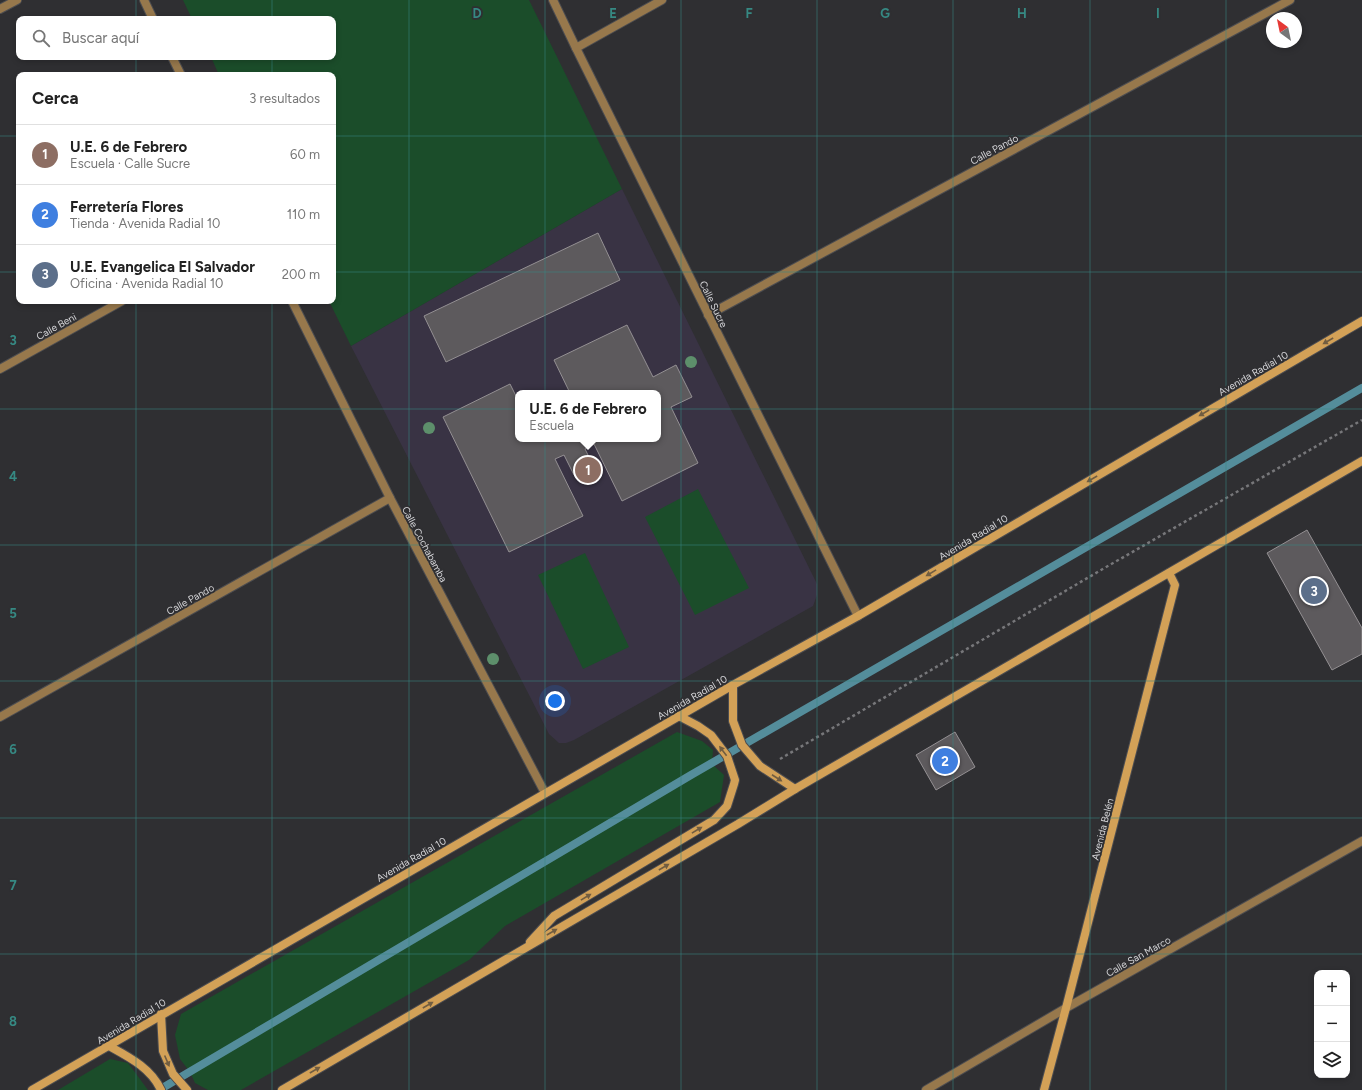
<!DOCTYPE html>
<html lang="es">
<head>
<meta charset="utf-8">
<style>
	:root { --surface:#fff; --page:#f2f2f2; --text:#222; --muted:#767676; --line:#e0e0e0; --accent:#1a73e8 }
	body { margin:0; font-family:Figtree,sans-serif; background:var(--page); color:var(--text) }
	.controls { position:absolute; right:12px; bottom:12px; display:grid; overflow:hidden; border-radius:8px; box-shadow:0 2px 6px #0003 }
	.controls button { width:36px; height:36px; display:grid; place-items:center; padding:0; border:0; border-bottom:1px solid var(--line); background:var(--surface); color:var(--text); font:20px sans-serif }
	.compass { position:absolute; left:1266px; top:12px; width:36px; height:36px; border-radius:50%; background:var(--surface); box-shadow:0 2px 6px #0003; rotate:327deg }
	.you { position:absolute; left:555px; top:701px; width:14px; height:14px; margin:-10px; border:3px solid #fff; border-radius:50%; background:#1a73e8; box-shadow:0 0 0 6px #1a73e833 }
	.badge { display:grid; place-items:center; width:26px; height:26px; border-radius:50%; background:var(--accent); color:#fff; font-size:13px; font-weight:700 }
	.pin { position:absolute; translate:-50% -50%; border:2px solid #fff; box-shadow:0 1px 4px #0006 }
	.popup { position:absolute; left:515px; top:390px; width:146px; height:52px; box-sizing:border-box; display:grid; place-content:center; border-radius:8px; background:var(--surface); filter:drop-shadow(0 1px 3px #0005); font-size:13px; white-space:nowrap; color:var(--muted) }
	.popup b { font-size:15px; color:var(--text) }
	.popup::after { content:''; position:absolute; left:50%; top:100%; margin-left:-8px; border:8px solid transparent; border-top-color:var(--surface) }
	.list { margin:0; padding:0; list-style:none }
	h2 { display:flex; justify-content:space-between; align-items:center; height:52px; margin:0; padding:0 16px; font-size:17px }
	h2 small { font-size:13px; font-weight:400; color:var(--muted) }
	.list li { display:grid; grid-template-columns:26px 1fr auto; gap:12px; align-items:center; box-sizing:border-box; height:60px; padding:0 16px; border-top:1px solid var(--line) }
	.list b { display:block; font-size:15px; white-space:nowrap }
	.list p { margin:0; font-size:13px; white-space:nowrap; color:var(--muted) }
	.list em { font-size:13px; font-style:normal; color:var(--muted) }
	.icon { flex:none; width:22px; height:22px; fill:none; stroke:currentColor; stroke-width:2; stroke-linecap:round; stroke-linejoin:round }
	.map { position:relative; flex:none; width:1362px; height:1090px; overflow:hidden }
	.search { position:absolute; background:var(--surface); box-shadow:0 2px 6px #0003; left:16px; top:16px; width:320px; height:44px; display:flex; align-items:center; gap:10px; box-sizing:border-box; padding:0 14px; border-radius:8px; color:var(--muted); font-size:15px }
	.panel { position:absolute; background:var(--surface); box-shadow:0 2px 6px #0003; left:16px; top:72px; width:320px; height:232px; border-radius:8px }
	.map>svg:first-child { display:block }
	.education { fill:#393344; fill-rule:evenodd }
	.green { fill:#1b4d2a }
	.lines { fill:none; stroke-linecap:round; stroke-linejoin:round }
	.stream { stroke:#548d9b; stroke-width:8 }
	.building { fill:#5d5a5d; stroke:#949093 }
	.street-casing { stroke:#4d4d50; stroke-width:10 }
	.secondary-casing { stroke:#4d4d50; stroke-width:10 }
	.path { stroke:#77777a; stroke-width:2.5; stroke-dasharray:3 3; stroke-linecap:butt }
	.street { stroke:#97784c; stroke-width:8 }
	.secondary { stroke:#d3a157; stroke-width:8 }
	.tree { fill:#5d8f6b }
	.oneway { fill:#715d41 }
	.grid { fill:none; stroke:#368983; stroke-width:1; stroke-opacity:0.55 }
	.labels { text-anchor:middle; stroke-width:3.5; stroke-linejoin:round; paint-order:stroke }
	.street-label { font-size:10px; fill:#d4d4d7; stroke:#2f2f32 }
	.grid-label { font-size:13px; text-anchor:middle; font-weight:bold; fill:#368983; stroke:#2f2f32; stroke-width:3.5; stroke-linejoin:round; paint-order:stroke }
</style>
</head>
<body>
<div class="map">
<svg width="1362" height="1090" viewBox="0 0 1362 1090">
	<rect width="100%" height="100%" fill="#2f2f32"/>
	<path class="education" d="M622,189L817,584V595L813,606L574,740L566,743H559L549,734L351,346ZM518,393H658V439H518Z"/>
	<g class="green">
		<path d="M183,0H529L622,189L351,346L329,301H333V75H219L211,57H333V19H192Z"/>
		<path d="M698,489L749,588L695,615L645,517Z"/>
		<path d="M585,553L629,647L583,669L538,575Z"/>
		<path d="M677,732L702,741L713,750L712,764L724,775L720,802L505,926L469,960L241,1090H208L195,1083L190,1072L180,1059L175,1035L181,1014Z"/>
		<path d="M110,1059L128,1063L148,1090H58Z"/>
	</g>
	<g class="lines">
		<path class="stream" d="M159,1090L691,775L1362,388"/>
	</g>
	<g class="building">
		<path d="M598,233L620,280L446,362L424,316Z"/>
		<path d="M627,325L653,377L676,365L692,397L671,407L698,463L622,501L594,444L585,449L593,465L574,475L564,455L555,459L583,516L509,552L443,417L510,384L518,400V439H658V393H570L554,360Z"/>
		<path d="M1307,530L1362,628V654L1332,670L1267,553Z"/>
		<path d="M955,732L975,767L936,790L916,755Z"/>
	</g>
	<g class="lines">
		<defs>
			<g id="street">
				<path d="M144,0L153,19"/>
				<path d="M553,0L576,48L858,616"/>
				<path d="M0,9L17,0"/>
				<path d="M576,48L662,0"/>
				<path d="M172,57L181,75"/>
				<path d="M292,301L390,498L545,793"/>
				<path d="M708,315L1290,0"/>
				<path d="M0,369L122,301"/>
				<path d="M0,717L390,498"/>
				<path d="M926,1090L1066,1008L1362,841"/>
			</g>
			<g id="secondary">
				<path d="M733,685V721L742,745L760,766L795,789"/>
				<path d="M530,942L554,916L714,820L727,806L734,784L735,780L727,756L711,735L698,726L679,716"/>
				<path d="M161,1014L163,1051L173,1074L187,1090"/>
				<path d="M109,1046C129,1057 151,1068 161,1090"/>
				<path d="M32,1090L733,685L858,616L1362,321"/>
				<path d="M282,1090L738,824L795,789L1362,461"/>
				<path d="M1044,1090L1066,1008L1175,585L1169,573"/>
			</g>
		</defs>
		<use href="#street" class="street-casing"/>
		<use href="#secondary" class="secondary-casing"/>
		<path class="path" d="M780,759L1101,570L1362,420"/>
		<use href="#street" class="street"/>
		<use href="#secondary" class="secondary"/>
	</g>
	<g class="tree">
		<circle cx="691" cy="362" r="6"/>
		<circle cx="429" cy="428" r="6"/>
		<circle cx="493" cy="659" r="6"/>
	</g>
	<defs><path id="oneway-solid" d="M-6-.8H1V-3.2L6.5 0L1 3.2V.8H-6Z"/></defs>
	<g class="oneway">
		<use href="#oneway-solid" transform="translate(1328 341) rotate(150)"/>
		<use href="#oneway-solid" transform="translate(1204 413) rotate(150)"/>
		<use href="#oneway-solid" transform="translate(1092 479) rotate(150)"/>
		<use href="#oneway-solid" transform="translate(931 573) rotate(149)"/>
		<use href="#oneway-solid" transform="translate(723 751) rotate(-127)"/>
		<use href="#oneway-solid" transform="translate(777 778) rotate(33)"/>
		<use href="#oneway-solid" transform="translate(697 830) rotate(-31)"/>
		<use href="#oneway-solid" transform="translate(664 867) rotate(-30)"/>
		<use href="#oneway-solid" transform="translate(586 897) rotate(-31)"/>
		<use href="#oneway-solid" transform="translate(552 932) rotate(-30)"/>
		<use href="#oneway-solid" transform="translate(428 1005) rotate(-30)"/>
		<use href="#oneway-solid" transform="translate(167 1061) rotate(67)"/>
		<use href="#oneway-solid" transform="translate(315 1070) rotate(-30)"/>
	</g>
	<path class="grid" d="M136,0V19M272,0V19M409,0V1090M545,0V1090M681,0V1090M817,0V1090M953,0V1090M1090,0V1090M1226,0V1090M136,57V75M272,57V75M0,136H19M333,136H1362M0,272H19M333,272H1362M136,301V1090M272,301V1090M0,409H1362M0,545H1362M0,681H1362M0,818H1362M0,954H1362"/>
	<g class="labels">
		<g class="street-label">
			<text transform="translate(994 149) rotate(-28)" y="4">Calle Pando</text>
			<text transform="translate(714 304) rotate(64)" y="4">Calle Sucre</text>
			<text transform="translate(56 326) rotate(-29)" y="4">Calle Beni</text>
			<text transform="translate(1253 373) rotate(-30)" y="4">Avenida Radial 10</text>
			<text transform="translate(973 537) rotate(-31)" y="4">Avenida Radial 10</text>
			<text transform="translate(425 544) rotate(62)" y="4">Calle Cochabamba</text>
			<text transform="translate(190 599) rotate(-29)" y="4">Calle Pando</text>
			<text transform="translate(692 697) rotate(-30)" y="4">Avenida Radial 10</text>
			<text transform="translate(1102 829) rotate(-76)" y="4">Avenida Belén</text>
			<text transform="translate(411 859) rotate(-30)" y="4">Avenida Radial 10</text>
			<text transform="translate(1138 956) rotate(-29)" y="4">Calle San Marco</text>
			<text transform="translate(131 1021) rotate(-31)" y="4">Avenida Radial 10</text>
		</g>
	</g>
	<g class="grid-label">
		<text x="477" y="18">D</text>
		<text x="613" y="18">E</text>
		<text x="749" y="18">F</text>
		<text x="885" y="18">G</text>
		<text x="1022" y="18">H</text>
		<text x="1158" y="18">I</text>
		<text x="13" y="345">3</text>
		<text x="13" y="481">4</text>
		<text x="13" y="618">5</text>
		<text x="13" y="754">6</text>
		<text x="13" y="890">7</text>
		<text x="13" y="1026">8</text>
	</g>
</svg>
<div class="controls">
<button>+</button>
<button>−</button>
<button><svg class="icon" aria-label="layers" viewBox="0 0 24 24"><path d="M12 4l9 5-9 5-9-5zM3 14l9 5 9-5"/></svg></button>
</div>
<svg class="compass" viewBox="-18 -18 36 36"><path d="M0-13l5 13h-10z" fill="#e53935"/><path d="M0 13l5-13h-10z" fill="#767676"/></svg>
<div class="you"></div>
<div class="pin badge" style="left:588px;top:470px;background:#8d6e63">1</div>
<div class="popup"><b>U.E. 6 de Febrero</b>Escuela</div>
<div class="pin badge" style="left:945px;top:761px;background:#3f7fe0">2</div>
<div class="pin badge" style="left:1314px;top:591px;background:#5c6f8a">3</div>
<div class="search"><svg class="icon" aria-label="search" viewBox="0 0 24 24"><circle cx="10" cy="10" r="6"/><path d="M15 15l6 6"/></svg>Buscar aquí</div>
<section class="panel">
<h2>Cerca<small>3 resultados</small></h2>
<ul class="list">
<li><span class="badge" style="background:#8d6e63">1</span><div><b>U.E. 6 de Febrero</b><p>Escuela · Calle Sucre</p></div><em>60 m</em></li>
<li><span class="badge" style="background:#3f7fe0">2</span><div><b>Ferretería Flores</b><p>Tienda · Avenida Radial 10</p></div><em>110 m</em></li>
<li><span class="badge" style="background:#5c6f8a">3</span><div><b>U.E. Evangelica El Salvador</b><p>Oficina · Avenida Radial 10</p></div><em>200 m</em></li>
</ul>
</section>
</div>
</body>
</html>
